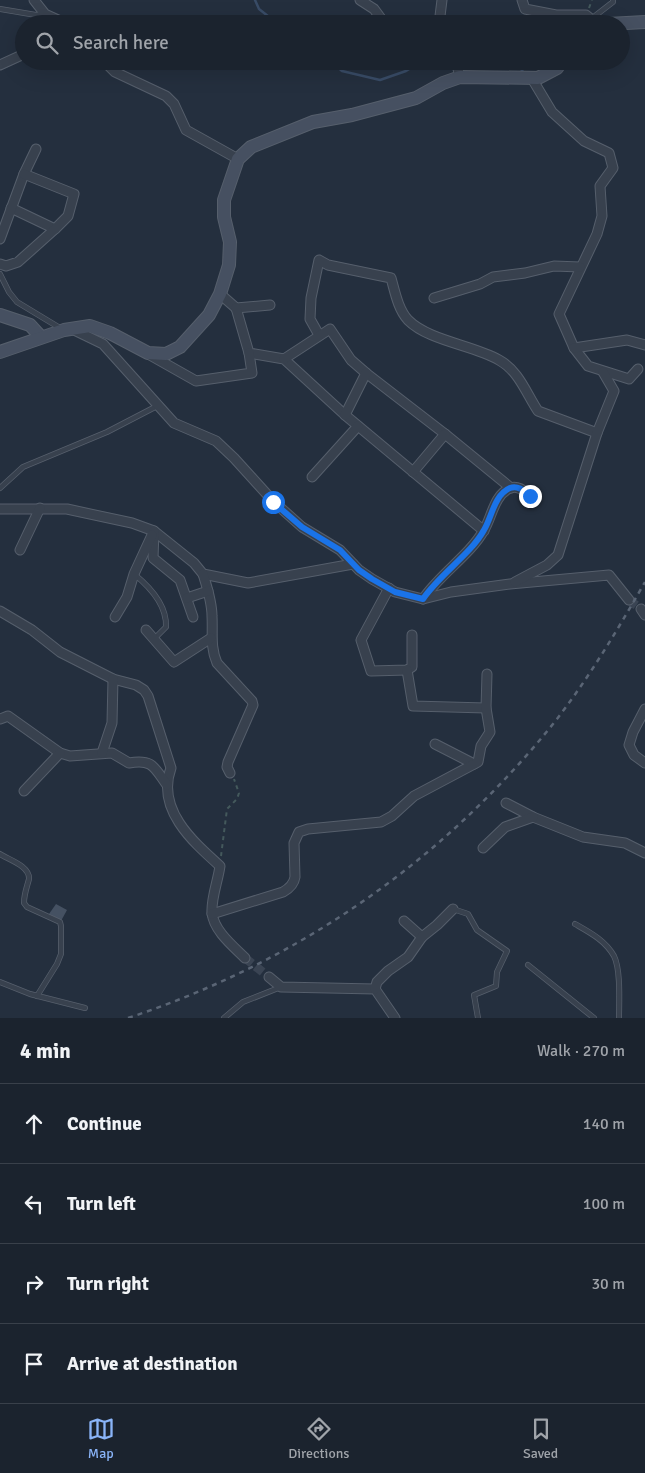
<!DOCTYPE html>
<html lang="en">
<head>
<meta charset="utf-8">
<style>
	:root { --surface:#1b232e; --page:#242b36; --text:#f1f3f6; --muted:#a0a4aa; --line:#39404a; --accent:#8ab4f8 }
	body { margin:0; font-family:Signika,sans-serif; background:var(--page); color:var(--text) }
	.stop { position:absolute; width:15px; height:15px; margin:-11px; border:4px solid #1a73e8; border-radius:50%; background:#fff }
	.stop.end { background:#1a73e8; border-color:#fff; box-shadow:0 1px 5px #0008 }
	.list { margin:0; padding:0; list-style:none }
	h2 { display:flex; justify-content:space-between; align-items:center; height:65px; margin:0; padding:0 20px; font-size:21px }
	h2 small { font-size:16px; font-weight:400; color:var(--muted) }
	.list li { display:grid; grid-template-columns:32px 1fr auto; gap:15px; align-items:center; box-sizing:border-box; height:80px; padding:0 20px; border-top:1px solid var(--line) }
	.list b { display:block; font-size:19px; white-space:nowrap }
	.list em { font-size:16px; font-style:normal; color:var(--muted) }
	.icon { flex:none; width:28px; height:28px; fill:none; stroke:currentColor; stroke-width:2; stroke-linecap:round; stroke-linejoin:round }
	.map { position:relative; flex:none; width:645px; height:1018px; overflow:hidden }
	.search { position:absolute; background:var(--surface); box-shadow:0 5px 20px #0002; left:15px; right:15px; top:15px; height:55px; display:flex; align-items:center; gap:12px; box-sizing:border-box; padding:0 18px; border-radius:28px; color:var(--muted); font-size:19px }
	.sheet { height:385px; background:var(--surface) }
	nav { display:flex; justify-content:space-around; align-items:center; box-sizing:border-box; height:70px; border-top:1px solid var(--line); background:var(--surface); font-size:14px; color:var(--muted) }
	nav a { display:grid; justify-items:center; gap:2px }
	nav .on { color:var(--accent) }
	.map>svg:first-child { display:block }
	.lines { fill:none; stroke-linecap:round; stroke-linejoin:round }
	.stream { stroke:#394c67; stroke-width:2.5 }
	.building { fill:#455162 }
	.street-tunnel { stroke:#3a4453; stroke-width:9; stroke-dasharray:9 4.5; stroke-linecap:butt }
	.lane-casing { stroke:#565f6c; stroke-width:6 }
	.street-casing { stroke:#565f6c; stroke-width:11 }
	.secondary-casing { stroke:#565f6c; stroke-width:14 }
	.path { stroke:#44595c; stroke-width:2; stroke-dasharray:4 4; stroke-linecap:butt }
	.lane { stroke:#38414e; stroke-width:4.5 }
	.street { stroke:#38414e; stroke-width:9 }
	.secondary { stroke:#465061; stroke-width:12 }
	.rail { stroke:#5a6575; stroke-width:2.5; stroke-dasharray:5 5; stroke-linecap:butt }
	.route { stroke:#1a73e8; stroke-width:6 }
</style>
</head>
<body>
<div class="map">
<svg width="645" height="1018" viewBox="0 0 645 1018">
	<rect width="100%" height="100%" fill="#242f3e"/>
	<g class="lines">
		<g class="stream">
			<path d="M255,0L259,9L278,24"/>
			<path d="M331,61L342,71L380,80L406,71L422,61"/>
			<path d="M516,61L523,72"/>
		</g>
	</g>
	<path class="building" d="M56,904L67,910L61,921L49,914Z"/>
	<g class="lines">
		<g class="street-tunnel">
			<path d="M629,600L641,609"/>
			<path d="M245,958L269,977"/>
		</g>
		<defs>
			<g id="lane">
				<path d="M0,9L36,15L45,14"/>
				<path d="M591,19L613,2V0"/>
				<path d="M0,274L9,292L17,302L60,328"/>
				<path d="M0,488L23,467L107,432L159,405"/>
				<path d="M134,574C150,587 167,606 166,627L154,639"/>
				<path d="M0,854C9,860 30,866 29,879C27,887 24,894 24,903L27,907L60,922L61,926V954L57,964L37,996"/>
				<path d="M453,909L468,914L477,930L507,951L497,972L496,986L474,995L478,1018"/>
				<path d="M575,924C589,932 605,940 614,956C621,970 619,1002 619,1018"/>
				<path d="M528,965L594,1018"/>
				<path d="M0,982L30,994L85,1008"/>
				<path d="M224,1018L243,1002L281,987"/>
			</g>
			<g id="street">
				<path d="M34,0L45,14L67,24"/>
				<path d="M360,0L374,9L385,24"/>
				<path d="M522,0L525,9L556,15H586L591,19L586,24"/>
				<path d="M439,24L442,0"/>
				<path d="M104,61L115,72L166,96L174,104L186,130L238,159"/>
				<path d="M456,61L460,77"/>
				<path d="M0,65L24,54"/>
				<path d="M531,77L552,112L584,141L609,153L613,168L600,186L602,216L597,234L559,314L574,348L588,366L629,379L638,369"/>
				<path d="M11,208L55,229"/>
				<path d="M0,239L24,174L36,149"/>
				<path d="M0,264L6,266L18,262L55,229L68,216L74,194L24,174"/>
				<path d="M220,294L236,308L270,305"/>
				<path d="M434,298L480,284L493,277L525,273L554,266L580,267"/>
				<path d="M236,308L249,353L284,359L345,415L484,531"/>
				<path d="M72,329L103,344L174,423L216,441L234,458L273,501L302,527L340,550L359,570L372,579L395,592L423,599L451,592L510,584L609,575L629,600"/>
				<path d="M319,335L310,319L311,298L319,260L328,265L391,278C395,292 398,309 408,320C429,341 473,345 499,360C519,371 526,393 538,411L597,433"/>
				<path d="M574,348L627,340L645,345"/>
				<path d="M150,355L196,381L252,373L249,353"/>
				<path d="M284,359L330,329L351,360L366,373L445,434L511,488"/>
				<path d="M345,415L366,373"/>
				<path d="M413,472L445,434"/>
				<path d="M312,477L358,426"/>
				<path d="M0,509H67L132,523L154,531L194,563L203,574L248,583L353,564"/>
				<path d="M154,531L153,558L180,580L193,617"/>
				<path d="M20,550L40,508"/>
				<path d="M203,574C207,587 212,602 212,616C213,633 210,647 217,663L252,701L253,705L228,762L227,767L230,773"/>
				<path d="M515,582L547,565L558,555L597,433L614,391L603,372"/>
				<path d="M389,588L361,640L371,671L407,670L412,667V635"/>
				<path d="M187,598L208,591"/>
				<path d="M423,599C440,574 470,555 484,530C492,517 494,495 510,488C518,485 524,491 530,496"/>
				<path d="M641,609L645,615"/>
				<path d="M0,611L32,630L60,652L113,679L136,685L144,690L148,696L171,768C156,809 192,841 220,866C218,881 211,898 212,913C214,931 233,946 245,958"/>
				<path d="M115,617L127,597L134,574L152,535"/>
				<path d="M146,630L174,662L211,638"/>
				<path d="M407,670L413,706L486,708"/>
				<path d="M645,709L633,732L629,745L634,755L645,763"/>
				<path d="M0,719L8,716L60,753L70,756L112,753L129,763C153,759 154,767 167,785"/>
				<path d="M435,744L474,764"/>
				<path d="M102,753L112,723L113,679"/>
				<path d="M24,791L60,753"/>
				<path d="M506,803L533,817L583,837L625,843L645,853"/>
				<path d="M483,848L505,827L533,817"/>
				<path d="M212,914L283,892C290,888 294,884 295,877L294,843L299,832L308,829L381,822L392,816L414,796L478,762L481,746L490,732L486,708L487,674"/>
				<path d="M404,921L422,937"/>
				<path d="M269,977L281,987L375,989L395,1018"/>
				<path d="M375,989L377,982L388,971L408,957L422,937L437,925L453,909"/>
			</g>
			<g id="secondary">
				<path d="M608,24L645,22"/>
				<path d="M0,315L30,325L41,337"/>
				<path d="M0,352L64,330L90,326L110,333L148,353L166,354L180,347L209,315L220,294L229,265L230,242L224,217V200L238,159L251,147L313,122L352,115L416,98L443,83L460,77L538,78L557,68L562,61"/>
			</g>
		</defs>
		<use href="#lane" class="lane-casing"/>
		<use href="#street" class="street-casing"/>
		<use href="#secondary" class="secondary-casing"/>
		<g class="path">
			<path d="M589,8L592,0"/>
			<path d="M221,856L227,809L237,799L239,793L234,779"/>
		</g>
		<use href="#lane" class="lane"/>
		<use href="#street" class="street"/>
		<use href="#secondary" class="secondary"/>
		<path class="rail" d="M128,1018C298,962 445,860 557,719C590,676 618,629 645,582"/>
	</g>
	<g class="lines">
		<path class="route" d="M273,502L302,527L340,550L359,570L372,579L395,592L423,599C440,574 471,554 484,530C492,517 494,495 510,488C518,485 524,491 530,496"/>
	</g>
</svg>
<div class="stop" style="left:273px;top:502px"></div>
<div class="stop end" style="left:530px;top:496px"></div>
<div class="search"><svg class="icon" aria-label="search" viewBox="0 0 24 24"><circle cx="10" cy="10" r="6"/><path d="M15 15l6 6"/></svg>Search here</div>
</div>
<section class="sheet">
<h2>4 min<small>Walk · 270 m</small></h2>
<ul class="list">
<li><svg class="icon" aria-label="ahead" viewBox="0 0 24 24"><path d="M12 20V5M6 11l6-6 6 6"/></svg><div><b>Continue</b></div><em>140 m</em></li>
<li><svg class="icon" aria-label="left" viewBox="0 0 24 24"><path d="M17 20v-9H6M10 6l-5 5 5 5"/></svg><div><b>Turn left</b></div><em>100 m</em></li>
<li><svg class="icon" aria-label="right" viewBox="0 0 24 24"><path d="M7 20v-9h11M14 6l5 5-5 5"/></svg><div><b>Turn right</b></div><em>30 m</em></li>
<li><svg class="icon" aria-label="arrive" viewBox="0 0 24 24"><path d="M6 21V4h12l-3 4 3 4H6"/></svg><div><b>Arrive at destination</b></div></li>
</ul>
</section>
<nav>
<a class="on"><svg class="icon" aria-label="map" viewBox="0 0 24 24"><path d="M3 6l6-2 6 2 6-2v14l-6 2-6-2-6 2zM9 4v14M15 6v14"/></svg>Map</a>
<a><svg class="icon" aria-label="directions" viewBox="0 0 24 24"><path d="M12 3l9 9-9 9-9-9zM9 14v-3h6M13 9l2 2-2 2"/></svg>Directions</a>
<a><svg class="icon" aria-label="saved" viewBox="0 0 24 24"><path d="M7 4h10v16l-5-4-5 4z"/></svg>Saved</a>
</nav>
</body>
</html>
